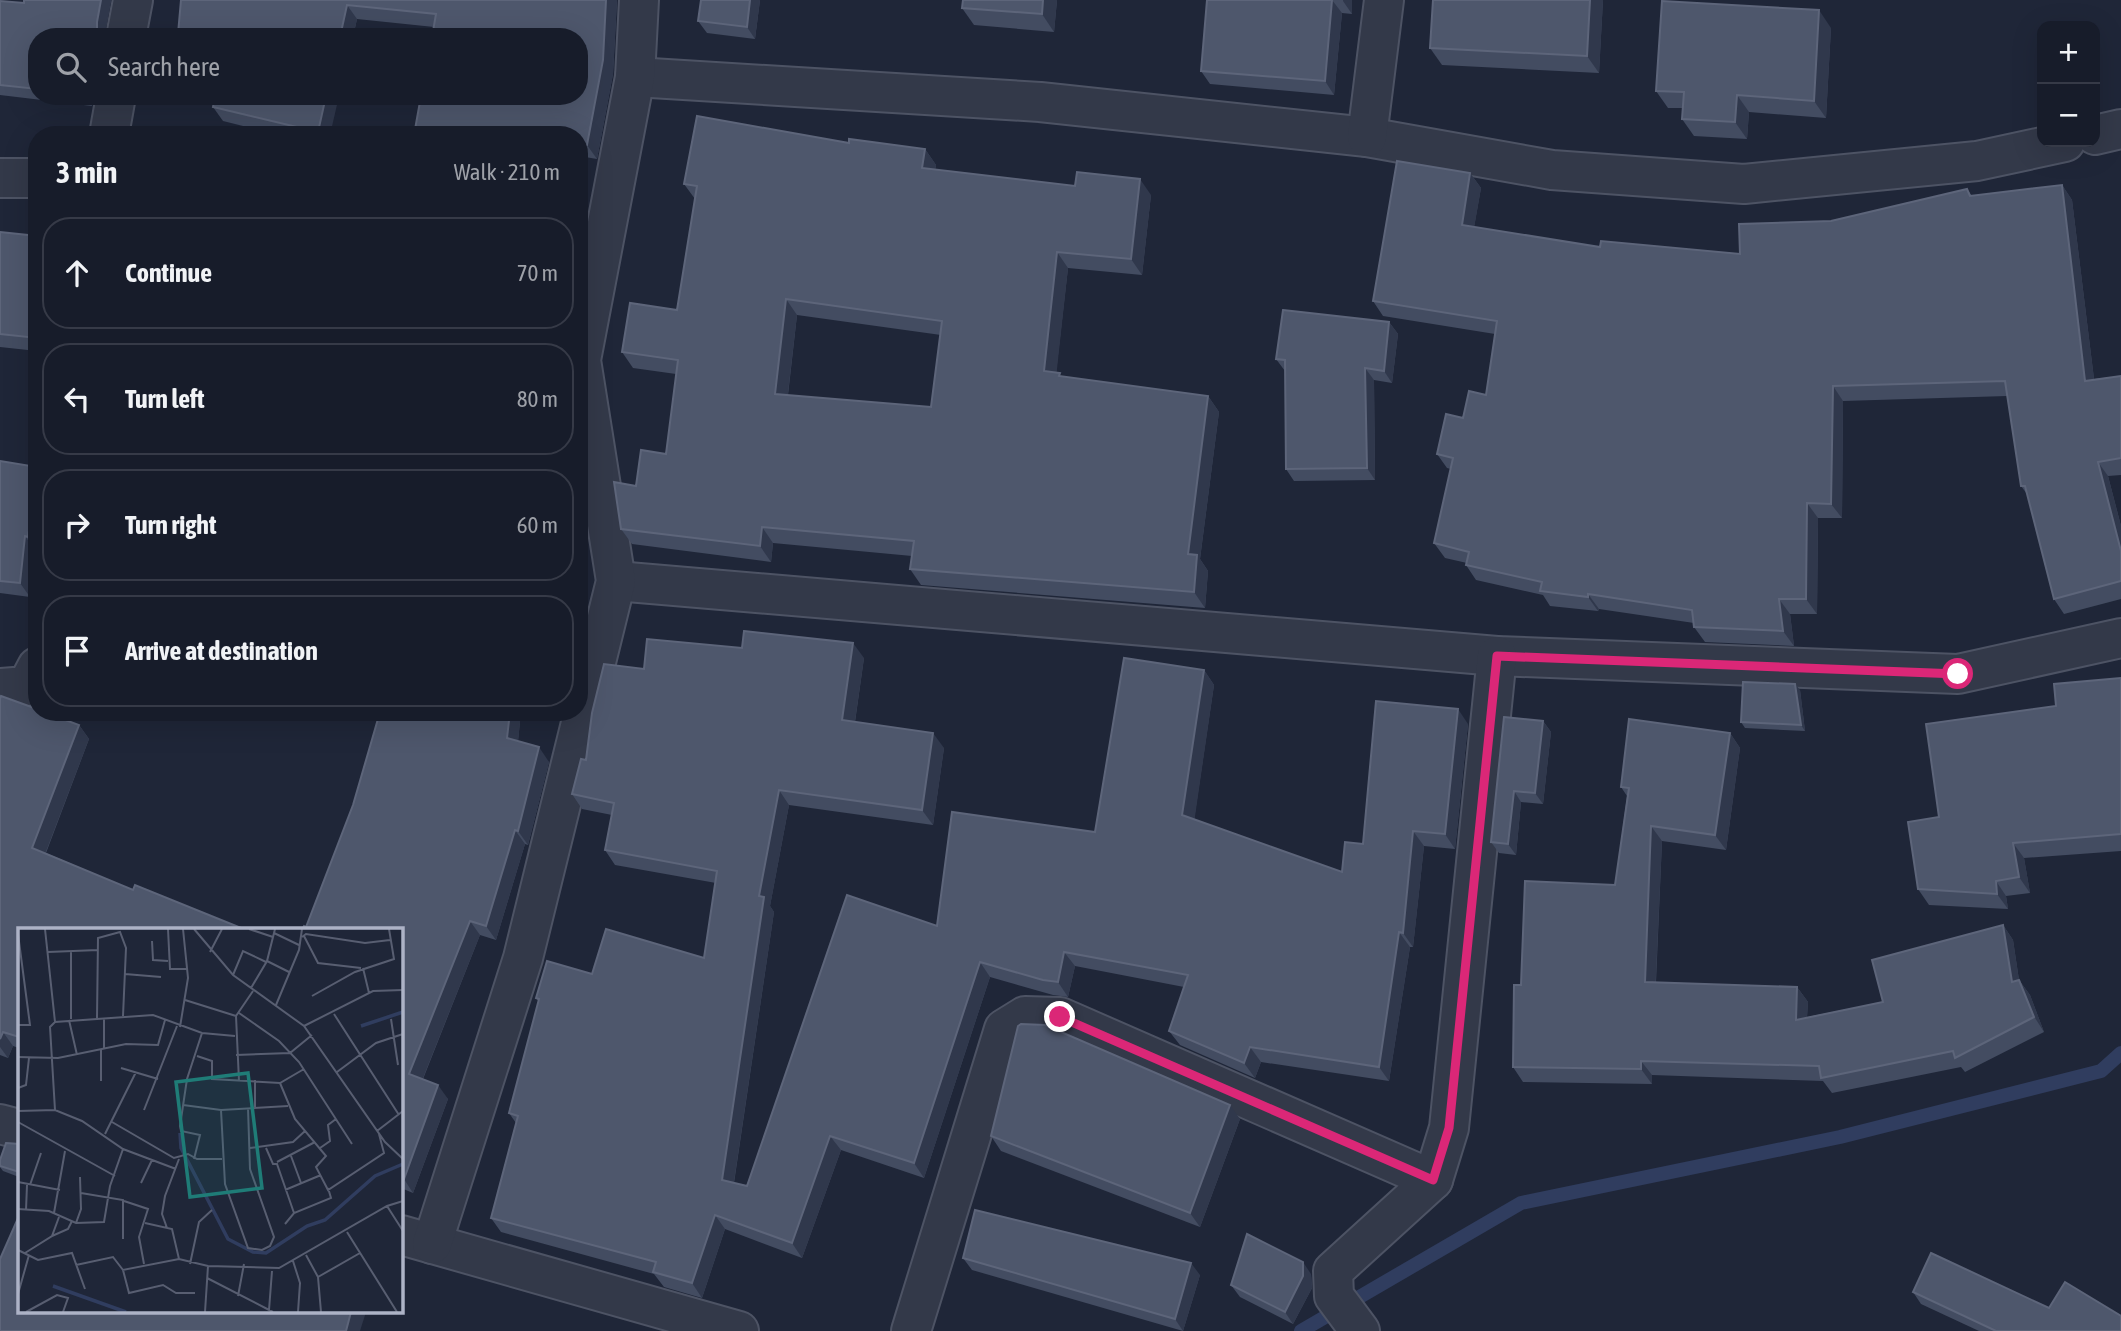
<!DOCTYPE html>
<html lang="en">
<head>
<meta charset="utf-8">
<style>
	:root { --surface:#171c2a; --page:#242936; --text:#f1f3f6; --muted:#9ea1a8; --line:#363a47 }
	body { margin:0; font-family:"Asap Condensed",sans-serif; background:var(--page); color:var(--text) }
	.controls { position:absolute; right:21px; top:21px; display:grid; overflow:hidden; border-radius:14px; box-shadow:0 7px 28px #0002 }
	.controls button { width:63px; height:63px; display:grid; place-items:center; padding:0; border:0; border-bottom:2px solid var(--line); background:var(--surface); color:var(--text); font:35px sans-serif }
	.stop { position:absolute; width:21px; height:21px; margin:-16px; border:5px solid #db2777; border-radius:50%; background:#fff }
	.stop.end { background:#db2777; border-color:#fff; box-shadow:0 2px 7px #0008 }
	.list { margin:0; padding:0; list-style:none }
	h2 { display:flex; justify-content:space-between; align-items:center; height:91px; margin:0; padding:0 28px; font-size:30px }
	h2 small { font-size:23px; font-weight:400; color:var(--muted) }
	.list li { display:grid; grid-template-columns:46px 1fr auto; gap:21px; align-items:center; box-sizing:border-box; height:112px; margin:0 14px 14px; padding:0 14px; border:2px solid var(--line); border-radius:28px }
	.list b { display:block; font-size:26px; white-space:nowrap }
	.list em { font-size:23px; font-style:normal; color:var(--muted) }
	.icon { flex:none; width:38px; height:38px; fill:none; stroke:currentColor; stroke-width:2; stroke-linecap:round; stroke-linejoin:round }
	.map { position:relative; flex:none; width:2121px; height:1331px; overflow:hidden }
	.search { position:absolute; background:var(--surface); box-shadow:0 7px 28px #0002; left:28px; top:28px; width:560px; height:77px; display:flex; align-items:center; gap:18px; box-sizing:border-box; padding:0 24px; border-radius:28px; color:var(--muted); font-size:26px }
	.panel { position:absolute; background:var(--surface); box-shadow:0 7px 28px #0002; left:28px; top:126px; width:560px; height:595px; border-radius:28px }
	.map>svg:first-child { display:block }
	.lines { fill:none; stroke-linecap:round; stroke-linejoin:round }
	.stream { stroke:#303d5f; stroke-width:14 }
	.minor-casing { stroke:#4d5364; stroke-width:42 }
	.minor { stroke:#333949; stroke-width:38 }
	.wall { fill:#434c61; fill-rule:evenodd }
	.shaded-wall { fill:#30384c }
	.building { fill:#4e576c; stroke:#5d657a; stroke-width:2; fill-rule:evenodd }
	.route { stroke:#db2777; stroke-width:9 }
	.inset-river { fill:none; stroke:#303d5f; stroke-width:3.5 }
	.inset-road { fill:none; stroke:#585e71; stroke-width:2 }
	.view { fill:#1f7c77; fill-opacity:0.15; stroke:#1f7c77; stroke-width:3.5 }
	.inset-edge { fill:none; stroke:#adb3c6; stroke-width:3.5 }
</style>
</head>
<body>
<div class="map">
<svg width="2121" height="1331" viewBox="0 0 2121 1331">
	<rect width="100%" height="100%" fill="#1f2638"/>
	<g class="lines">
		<path class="stream" d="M1301,1331L1521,1203L1840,1137L2101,1071L2121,1053"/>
		<defs>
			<g id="minor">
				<path d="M126,37L133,0"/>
				<path d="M635,77L1040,102L1367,137L1552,170L1744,184L1977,161L2065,142"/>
				<path d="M109,135L116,96"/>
				<path d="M2095,135L2121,129"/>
				<path d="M1367,137L1384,0"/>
				<path d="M0,178H37"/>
				<path d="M616,581L1497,656L1958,674L2121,638"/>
				<path d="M0,688L27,686L37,667"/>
				<path d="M0,1124L19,1129"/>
				<path d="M401,1235L739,1331"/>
				<path d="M432,1244L523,958L616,581L581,360L635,77L639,0"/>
				<path d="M911,1331L1004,1029L1025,1016L1060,1017L1433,1180"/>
				<path d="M1360,1331L1334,1296L1333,1271L1433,1180L1449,1128L1497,656"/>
			</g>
		</defs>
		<use href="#minor" class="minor-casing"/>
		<use href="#minor" class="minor"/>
	</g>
	<g class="wall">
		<path d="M24,0H111L105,33L37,37V96H94L92,106L0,95V1L24,3Z"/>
		<path d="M181,0H617L613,74L597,159L579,156V135L434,27L357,19L353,37H180L178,34Z"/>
		<path d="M701,0H760L755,39L707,33L698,21Z"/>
		<path d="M1057,0L1054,32L974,25L962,8Z"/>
		<path d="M1207,0H1352V14L1342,13L1334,95L1210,84L1201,71Z"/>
		<path d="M1433,0H1603L1599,73L1442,65L1430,48Z"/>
		<path d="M1831,28L1826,118L1749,112L1747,139L1694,136L1682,119L1683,108H1668L1656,91Z"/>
		<path d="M213,107L330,135H279L223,121Z"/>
		<path d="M849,143L925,149L936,165L935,170L1151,195L1142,275L1068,268L1056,373L1062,377L1208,396L1219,412L1200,559L1208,571L1205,608L921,585L910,569L912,556L773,543L771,562L632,544L621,529L636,486L666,454L676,374L633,368L622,352L677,310L695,199L684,184ZM797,315L941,335L931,407L788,395Z"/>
		<path d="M1470,173L1481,188L1474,227L1600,247L1740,254L1831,221L1967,189L1972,196L2062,185L2072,200L2094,379L2121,376V475L2108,476L2121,526V599L2064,614L2054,599L2027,494L2021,486L2007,396L1843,401L1842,518H1818L1817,614H1790L1794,646L1705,642L1694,627V623L1599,609L1598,611L1550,606L1543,595L1476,580L1466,565L1467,563L1445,558L1434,543L1451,469L1447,468L1437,454L1463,418L1486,395L1495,334L1383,316L1373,301Z"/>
		<path d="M0,232L37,236V351L0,347Z"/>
		<path d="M1389,322L1398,334L1392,383L1374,380L1375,480L1294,481L1286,469L1285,371L1276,359Z"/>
		<path d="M0,461L37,467V550H35L30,597L0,593Z"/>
		<path d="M579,490L587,539L581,538L579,553Z"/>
		<path d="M742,648L864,658L855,722L944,748L933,825L789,805L770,906L774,912L734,1183L747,1186L937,926L1095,832L1204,670L1214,685L1194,820L1342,872L1363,844L1468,724L1455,849L1424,846L1413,947H1410L1389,1081L1261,1062L1255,1078L1180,1045L1169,1031L1184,987L1075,966L1068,997L1053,995L990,977L924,1178L841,1150L802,1258L725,1229L702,1298L664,1287L654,1274L501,1232L491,1218L516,1123L509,1113L539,1002L536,998L592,974L704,958L716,883L615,865L605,850L612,815L582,809L572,794L586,760L644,669Z"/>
		<path d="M2121,678V851L2024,858L2030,893L2006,896L2008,909L1929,905L1918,889L2056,706Z"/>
		<path d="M1800,690L1805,731L1745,728L1741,722Z"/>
		<path d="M0,699L79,725L89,739L46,853L133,890L246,930H19V1048L13,1046L8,1058L0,1055Z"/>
		<path d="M380,712H521L518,741L549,762L528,845L525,844L496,940L480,935L423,1079L448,1099L413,1193L401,1188V930L306,927L353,805Z"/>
		<path d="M1543,721L1551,732L1543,804L1521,802L1516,855L1499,853L1491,842Z"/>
		<path d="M1730,733L1740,748L1726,850L1662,841L1656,982L1797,987L1808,1002L1807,1017L1883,1002L2003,925L2013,940L2019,980L2030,995L2044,1032L1965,1072L1961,1067L1832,1093L1823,1081L1652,1075V1084L1523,1082L1513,1067L1521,985L1615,885L1627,796L1621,787Z"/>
		<path d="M1240,1119L1200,1227L1001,1151L991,1136Z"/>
		<path d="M19,1144V1177L3,1171L0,1167V1160Z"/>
		<path d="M963,1258L1200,1275L1183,1331L972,1270Z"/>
		<path d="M1311,1274L1312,1288L1293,1324L1240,1297L1231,1285Z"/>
		<path d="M1913,1292L2049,1308L2121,1331H1979L1921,1304Z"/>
	</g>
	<g class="shaded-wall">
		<path d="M101,0H111L105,33V37H100L97,32V22Z"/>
		<path d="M606,0H617L613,74L597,159L587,145Z"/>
		<path d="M750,0H760L755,39L747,27Z"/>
		<path d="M1043,0H1057L1054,32L1042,14Z"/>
		<path d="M1332,0L1342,13L1334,95L1325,81Z"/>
		<path d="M1343,0H1352V14L1343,1Z"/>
		<path d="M1590,0H1603L1599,73L1587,56Z"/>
		<path d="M347,5L357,19L353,37H340Z"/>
		<path d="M1819,10L1831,28L1826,118L1814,101Z"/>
		<path d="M1737,95L1749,112L1747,139L1735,122Z"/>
		<path d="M85,96H94L92,106Z"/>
		<path d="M326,96H339L330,135H320L318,132Z"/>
		<path d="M925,149L936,165L933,184L922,168Z"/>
		<path d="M1470,173L1481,188L1472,240L1462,225Z"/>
		<path d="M1140,179L1151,195L1142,275L1131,259Z"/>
		<path d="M2062,185L2072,200L2096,395L2085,381Z"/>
		<path d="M1057,252L1068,268L1055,387L1044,371Z"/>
		<path d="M786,299L797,315L786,410L775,394Z"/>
		<path d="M1389,322L1398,334L1392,383L1384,371Z"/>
		<path d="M1365,368L1374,380L1375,480L1367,468Z"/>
		<path d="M1833,386L1843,401L1842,518L1831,504Z"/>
		<path d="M1208,396L1219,412L1200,559L1208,571L1205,608L1194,592L1188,554Z"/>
		<path d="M2098,462L2108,476L2121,526V551Z"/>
		<path d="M37,480V549L28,537Z"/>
		<path d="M579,490L587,539L579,528Z"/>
		<path d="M1807,503L1818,518L1817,614L1806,599Z"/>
		<path d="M762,527L773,543L771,562L760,546Z"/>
		<path d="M579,535L581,538L579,553Z"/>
		<path d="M25,536L35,550L30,597L20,583Z"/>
		<path d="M1588,594L1599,609L1598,611L1588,597Z"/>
		<path d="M1779,599L1790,614L1794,646L1783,631Z"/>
		<path d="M853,643L864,658L853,735L842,720Z"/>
		<path d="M1204,670L1214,685L1193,830L1182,815Z"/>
		<path d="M1795,684L1800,690L1805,731L1801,725Z"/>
		<path d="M1458,709L1468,724L1455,849L1445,834Z"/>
		<path d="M510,712H521L517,752L507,738Z"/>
		<path d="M1543,721L1551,732L1543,804L1535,793Z"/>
		<path d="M79,725L89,739L42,862L32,848Z"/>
		<path d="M933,733L944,748L933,825L922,810Z"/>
		<path d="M1730,733L1740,748L1726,850L1715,835Z"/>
		<path d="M539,747L549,762L528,845L518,831Z"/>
		<path d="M779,790L789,805L770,906L774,912L732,1195L722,1180L759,896Z"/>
		<path d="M1514,791L1521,802L1516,855L1508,844Z"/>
		<path d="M1651,826L1662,841L1655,997L1645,982Z"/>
		<path d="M515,830L525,844L496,940L486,926Z"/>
		<path d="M1413,831L1424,846L1413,947L1403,933Z"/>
		<path d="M2013,843L2024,858L2030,893L2019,877Z"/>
		<path d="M1996,881L2006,896L2008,909L1997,894Z"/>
		<path d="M470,921L480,935L419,1088L409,1074Z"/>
		<path d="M2003,925L2013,940L2019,980L2030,995L2044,1032L2012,982Z"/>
		<path d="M1399,932L1410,947L1389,1081L1379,1067Z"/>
		<path d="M1064,952L1075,966L1068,997L1058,982Z"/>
		<path d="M980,962L990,977L924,1178L914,1163Z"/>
		<path d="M1797,987L1808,1002L1806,1034L1796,1020Z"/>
		<path d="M3,1032L13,1046L8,1058L0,1047V1039Z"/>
		<path d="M1250,1047L1261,1062L1255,1078L1244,1063Z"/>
		<path d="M1641,1061L1652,1075V1084L1641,1069Z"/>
		<path d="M438,1085L448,1099L413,1193L404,1179Z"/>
		<path d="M1230,1105L1240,1119L1200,1227L1190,1213Z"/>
		<path d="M830,1136L841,1150L802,1258L792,1243Z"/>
		<path d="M715,1215L725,1229L702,1298L692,1283Z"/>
		<path d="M1303,1262L1311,1274L1312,1288L1293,1324L1285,1312Z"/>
		<path d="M1191,1263L1200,1275L1183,1331L1175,1319Z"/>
		<path d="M351,1312H366L360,1331H346Z"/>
	</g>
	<g class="building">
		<path d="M24,0H101L97,22V32L100,37H37V89L0,85V1L24,3Z"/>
		<path d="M181,0H606L603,60L587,145L579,144V135H414L421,96H579V37H432L436,14L347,5L340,37H198L178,34Z"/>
		<path d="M701,0H750L747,27L698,21Z"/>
		<path d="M963,0H1043L1042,14L962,8Z"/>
		<path d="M1207,0H1332L1325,81L1201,71Z"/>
		<path d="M1433,0H1590L1587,56L1430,48Z"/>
		<path d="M1662,1L1819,10L1814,101L1737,95L1735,122L1682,119L1684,92L1656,91Z"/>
		<path d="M215,96H326L318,132L213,107Z"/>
		<path d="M697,116L849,143V139L925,149L922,168L1075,186L1077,172L1140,179L1131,259L1057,252L1044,371L1060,373L1059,376L1208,396L1188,554L1197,555L1194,592L910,569L914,541L762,527L760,546L621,529L614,482L636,486L641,450L666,454L678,360L622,352L630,303L677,310L697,186L684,184ZM786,299L942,321L931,407L775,394Z"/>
		<path d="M1397,161L1470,173L1462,225L1600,247L1601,241L1740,254L1739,224L1831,221L1967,189L1970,196L2062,185L2085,381L2121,376V458L2098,462L2121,551V581L2054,599L2025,486H2021L2005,381L1833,386L1831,504L1807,503L1806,599H1779L1783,631L1694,627L1692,610L1588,594V597L1540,591L1542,582L1466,565L1469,552L1434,543L1453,458L1437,454L1446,414L1463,418L1469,391L1486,395L1497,321L1373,301Z"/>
		<path d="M0,232L37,236V338L0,334Z"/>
		<path d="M1283,310L1389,322L1384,371L1365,368L1367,468L1286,469L1285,360L1276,359Z"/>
		<path d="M0,461L37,467V480L28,537L25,536L20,583L0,581Z"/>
		<path d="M744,631L853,643L842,720L933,733L922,810L779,790L759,896L764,897L722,1180L747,1186L847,895L937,926L952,812L1095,832L1124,658L1204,670L1182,815L1342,872L1345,842L1363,844L1376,701L1458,709L1445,834L1413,831L1403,933L1399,932L1379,1067L1250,1047L1244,1063L1169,1031L1188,975L1064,952L1058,982L1043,980L980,962L914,1163L830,1136L792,1243L715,1215L692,1283L653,1272L656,1262L491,1218L518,1116L509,1113L539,999L536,998L547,961L592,974L606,929L704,958L717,871L605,850L614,803L572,794L581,759L586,760L592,713L604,664L644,669L647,639L742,648Z"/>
		<path d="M2121,678V834L2013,843L2019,877L1996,881L1997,894L1918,889L1908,822L1939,817L1926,724L2056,706L2054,684Z"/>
		<path d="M1743,682L1795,684L1801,725L1741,722Z"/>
		<path d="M1,696L37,709V712H44L79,725L32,848L133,890L135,885L246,930H19V1037L3,1032L0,1039V699Z"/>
		<path d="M380,712H510L507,738L539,747L518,831L515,830L486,926L470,921L409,1074L438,1085L404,1179L401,1178V930H302L304,926L306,927L353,805Z"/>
		<path d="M1504,717L1543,721L1535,793L1514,791L1508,844L1491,842Z"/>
		<path d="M1629,719L1730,733L1715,835L1651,826L1645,982L1797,987L1796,1020L1883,1002L1872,960L2003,925L2012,982L2019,980L2034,1017L1955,1058L1953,1051L1821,1078L1819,1066L1641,1061V1069L1513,1067L1514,985H1521L1525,881L1615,885L1629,788L1621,787Z"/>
		<path d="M1021,1024L1045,1025L1230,1105L1190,1213L991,1136L1018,1026Z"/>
		<path d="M6,1143L19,1144V1172L0,1166V1160Z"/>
		<path d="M975,1210L1191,1263L1175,1319L963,1258Z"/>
		<path d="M19,1216V1312H351L346,1331H0V1259Z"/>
		<path d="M1247,1234L1303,1262V1276L1285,1312L1231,1285Z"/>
		<path d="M1931,1253L2049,1308L2065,1282L2121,1316V1331H1996L1913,1292Z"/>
	</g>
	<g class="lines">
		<path class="route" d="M1060,1017L1433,1180L1449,1128L1497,656L1958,674"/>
	</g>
	<g transform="translate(18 928)">
		<rect width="385" height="385" fill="#1f2638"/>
		<path class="inset-river" d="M343,98L385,84M162,205L163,220L210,311L235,324L248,325L289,298L307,292L357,248L385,236M35,358L108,384"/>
		<path class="inset-road" d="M27,1L37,94M150,1L152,41H170M176,1L215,47L286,98L367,214L385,231M231,1L255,9M256,5L281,17M0,6L12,97H0M286,8L300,35L343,40M284,9L288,6L347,15L372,12M134,13L135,32L150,33M30,24L80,22M192,24L204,1M249,33L271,44M345,40L351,65M107,46L143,49M215,47L225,23L248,34M233,60L249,33L257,1M294,68L337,44L376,31L371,1M167,72L218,88M258,77L281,22L284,1M221,85L261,113L281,134L334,216M316,86L381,187M79,90L80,10L102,4L108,20L105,88M53,91V23M373,91L380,137M51,92L59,127M286,98L355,63L385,62M162,99L170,50L165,1M86,121V90M218,127L272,125L294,107M179,128L194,133V151L262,155L286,141M0,129L40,130L108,116L140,117L147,92M103,140L140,151M319,144L358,115L385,106M237,152V179M83,153V122M221,153L218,88L235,63M262,155L277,191L308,228L298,239L310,262L366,225L361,206M0,160L8,157L11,130M165,177L203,182L270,178M37,182L32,99L37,94L135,87L184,105L217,108M126,182L159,98M203,182L207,256L230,320L244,322L252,318L256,309L232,241L230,180M0,183L37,182L64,193L105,221L158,241M0,194L97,248M94,194L156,230L170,226L179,231H204M359,203L385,183M87,206L118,144M232,220L275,214L287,203M248,220L255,236H259L276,285M302,220L312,213L310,197L318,191M273,228L283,255M176,231L182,207L163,203L162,198L169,151L184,105M259,234L297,214M0,254L42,262M123,255L134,232M12,257L23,225M267,262L303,247M63,265L105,272V311M106,273L130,281L121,309L126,336M369,278L385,303M0,281L31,283L58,295L86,294L92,258L105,221M8,282L9,257M36,285L47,223M58,295L63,281L62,249M127,295L154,301L161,331M267,296L276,285L313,270L310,260M149,300L144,286L147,268L161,231M329,304L379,384M34,308L50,301L54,293M0,322L20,332L54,325L67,361M7,325L34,308L41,289M288,327L300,349L303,384M275,333L282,355L280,384M172,336L181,294L194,282M58,337L95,329L105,342L161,331L190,338L261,340L369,278L385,273M105,342L111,365L145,357L158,365H177M300,349L342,325M189,350L255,384M0,366L11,327M220,368L226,336M251,382L254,343M8,384L39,367L50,370L45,384M187,384L190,338"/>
		<path class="view" d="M230,145L244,260L172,269L158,154Z"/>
		<rect width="385" height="385" class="inset-edge"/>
	</g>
</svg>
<div class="controls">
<button>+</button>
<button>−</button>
</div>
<div class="stop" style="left:1958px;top:674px"></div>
<div class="stop end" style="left:1060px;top:1017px"></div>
<div class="search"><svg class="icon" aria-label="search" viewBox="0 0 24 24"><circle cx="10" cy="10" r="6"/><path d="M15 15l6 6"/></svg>Search here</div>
<section class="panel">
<h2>3 min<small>Walk · 210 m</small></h2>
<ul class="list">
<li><svg class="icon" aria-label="ahead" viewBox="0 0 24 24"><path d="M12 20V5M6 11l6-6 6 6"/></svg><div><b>Continue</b></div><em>70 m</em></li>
<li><svg class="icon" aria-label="left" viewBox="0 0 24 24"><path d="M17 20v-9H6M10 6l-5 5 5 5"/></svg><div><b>Turn left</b></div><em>80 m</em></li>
<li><svg class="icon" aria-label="right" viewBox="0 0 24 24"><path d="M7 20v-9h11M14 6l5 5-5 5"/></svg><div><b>Turn right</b></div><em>60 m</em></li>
<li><svg class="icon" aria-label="arrive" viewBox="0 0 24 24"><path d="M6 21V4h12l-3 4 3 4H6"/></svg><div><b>Arrive at destination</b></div></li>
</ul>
</section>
</div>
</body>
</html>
